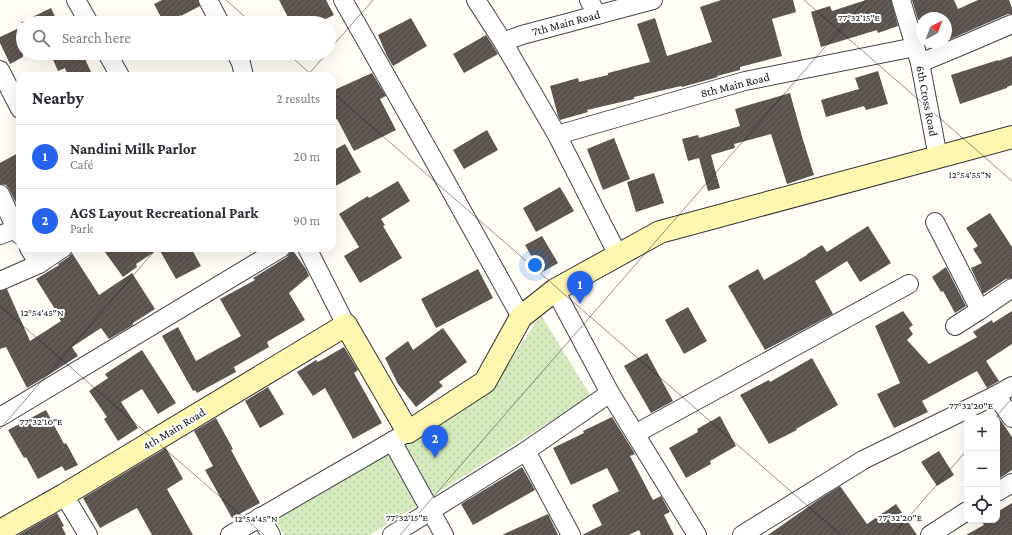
<!DOCTYPE html>
<html lang="en">
<head>
<meta charset="utf-8">
<style>
	:root { --surface:#fff; --page:#f7f7f7; --text:#2b2b33; --muted:#7c7c81; --line:#e1e1e2; --accent:#2563eb }
	body { margin:0; font-family:"Crimson Pro",serif; background:var(--page); color:var(--text) }
	.controls { position:absolute; right:12px; bottom:12px; display:grid; overflow:hidden; border-radius:8px; box-shadow:0 4px 16px #0002 }
	.controls button { width:36px; height:36px; display:grid; place-items:center; padding:0; border:0; border-bottom:1px solid var(--line); background:var(--surface); color:var(--text); font:20px sans-serif }
	.compass { position:absolute; left:916px; top:12px; width:36px; height:36px; border-radius:50%; background:var(--surface); box-shadow:0 4px 16px #0002; rotate:41deg }
	.you { position:absolute; left:535px; top:265px; width:14px; height:14px; margin:-10px; border:3px solid #fff; border-radius:50%; background:#1a73e8; box-shadow:0 0 0 6px #1a73e833 }
	.badge { display:grid; place-items:center; width:26px; height:26px; border-radius:50%; background:var(--accent); color:#fff; font-size:13px; font-weight:700 }
	.pin { position:absolute; translate:-50% -33px; filter:drop-shadow(0 1px 2px #0008) }
	.pin::after { content:''; position:absolute; top:21px; width:14px; height:12px; background:inherit; clip-path:polygon(0 0,100% 0,50% 100%) }
	.list { margin:0; padding:0; list-style:none }
	h2 { display:flex; justify-content:space-between; align-items:center; height:52px; margin:0; padding:0 16px; font-size:17px }
	h2 small { font-size:13px; font-weight:400; color:var(--muted) }
	.list li { display:grid; grid-template-columns:26px 1fr auto; gap:12px; align-items:center; box-sizing:border-box; height:64px; padding:0 16px; border-top:1px solid var(--line) }
	.list b { display:block; font-size:15px; white-space:nowrap }
	.list p { margin:0; font-size:13px; white-space:nowrap; color:var(--muted) }
	.list em { font-size:13px; font-style:normal; color:var(--muted) }
	.icon { flex:none; width:22px; height:22px; fill:none; stroke:currentColor; stroke-width:2; stroke-linecap:round; stroke-linejoin:round }
	.map { position:relative; flex:none; width:1012px; height:535px; overflow:hidden }
	.search { position:absolute; background:var(--surface); box-shadow:0 4px 16px #0002; left:16px; top:16px; width:320px; height:44px; display:flex; align-items:center; gap:10px; box-sizing:border-box; padding:0 14px; border-radius:22px; color:var(--muted); font-size:15px }
	.panel { position:absolute; background:var(--surface); box-shadow:0 4px 16px #0002; left:16px; top:72px; width:320px; height:180px; border-radius:12px }
	.map>svg:first-child { display:block }
	.grass { fill:url(#grass-dots) }
	.building { fill:url(#building-hatch) }
	.lines { fill:none; stroke-linecap:round; stroke-linejoin:round }
	.street-casing { stroke:#444; stroke-width:20 }
	.secondary-casing { stroke:#333; stroke-width:24 }
	.street { stroke:#fff; stroke-width:18 }
	.secondary { stroke:#fff6b0; stroke-width:22 }
	.ticks { fill:none; stroke:#111; stroke-width:1; stroke-opacity:0.45 }
	.labels { text-anchor:middle; stroke-width:4; stroke-linejoin:round; paint-order:stroke }
	.street-label { font-size:12px; fill:#111; stroke:#fff }
	.ticks-label { font-size:10px; text-anchor:middle; fill:#111; stroke:#fff; stroke-width:4; stroke-linejoin:round; paint-order:stroke }
</style>
</head>
<body>
<div class="map">
<svg width="1012" height="535" viewBox="0 0 1012 535">
	<defs>
		<pattern id="grass-dots" width="8" height="8" patternUnits="userSpaceOnUse"><rect width="8" height="8" fill="#d5ebbd"/><path d="M2 2h.1M6 6h.1" fill="none" stroke="#b6c8a1" stroke-width="1.8" stroke-linecap="round"/></pattern>
		<pattern id="building-hatch" width="6" height="6" patternUnits="userSpaceOnUse"><rect width="6" height="6" fill="#5a524d"/><path d="M-1 1l2-2M0 6l6-6M5 7l2-2" fill="none" stroke="#6d6662"/></pattern>
	</defs>
	<rect width="100%" height="100%" fill="#fffdf5"/>
	<path class="grass" d="M541,315L591,396L370,535H284L275,520L492,388Z"/>
	<g class="building">
		<path d="M162,0H198L200,6L181,16V15L164,23L154,4Z"/>
		<path d="M279,0H326L334,15L317,23H291Z"/>
		<path d="M721,0H793L796,12L772,19L782,56L740,67V70L717,76L718,77L682,87L681,86L634,97V99L587,110L588,112L560,120L558,116L550,86L578,78L579,82L608,75V73L650,62L637,24L655,18L667,56L712,42L700,7Z"/>
		<path d="M866,0H891L898,26L878,33L877,30L821,47L811,12L830,6L832,11Z"/>
		<path d="M912,0H954L958,9L978,0H1009L1012,8V14H1008L946,41V18H922V19L918,20Z"/>
		<path d="M51,8L58,23H20Z"/>
		<path d="M411,18L427,46L393,66L387,56L378,35Z"/>
		<path d="M17,29L23,41V57L10,64L0,43V37Z"/>
		<path d="M486,35L498,54L464,73L453,54Z"/>
		<path d="M50,53H82L93,76H68L65,68L58,71Z"/>
		<path d="M1012,56V85L1007,87V88L960,104L951,75L998,60V61Z"/>
		<path d="M878,71L888,104L866,110L864,106L826,117L821,100L859,89L855,78Z"/>
		<path d="M372,73L386,96L380,99L396,130L354,151L337,119L332,121V91Z"/>
		<path d="M790,93L803,140L814,175L787,184L771,134L734,144L735,148L711,155L720,188L708,191L699,158L688,161L682,139L698,135L699,138L740,126L735,109Z"/>
		<path d="M487,130L498,150L464,169L453,150Z"/>
		<path d="M614,138L630,179L603,190L587,149Z"/>
		<path d="M345,144L361,172L332,188V151Z"/>
		<path d="M20,152V211L9,189L6,185L0,184V163Z"/>
		<path d="M654,173L664,203L636,212L627,182Z"/>
		<path d="M398,181L410,201L381,219L385,225L383,226L402,258L360,283L344,256L359,247L339,214L368,196L369,198Z"/>
		<path d="M560,187L574,211L536,232L523,208Z"/>
		<path d="M990,213L1012,247V278L1006,279L983,294L971,268L982,263L973,249L978,246L966,228Z"/>
		<path d="M868,226L891,263L860,282L847,261L815,281L833,314L765,350L728,286L758,269L764,280L807,255V254L822,245L827,252Z"/>
		<path d="M542,236L558,263L541,273L525,245Z"/>
		<path d="M102,248H191L201,266L176,279L159,249L136,264L137,267L123,277Z"/>
		<path d="M291,248L306,269L309,276L289,293L305,320L267,342L269,347L234,367L236,372L197,393L195,390L193,391L162,336L178,327L196,361L241,336L220,299L255,280L253,278L287,257L290,253Z"/>
		<path d="M72,253L99,295L132,273L155,309L133,323V325L109,339L101,328L72,347L78,356L50,374L27,388L6,347L0,349V291L7,289L30,341L61,321L59,318L60,317L36,279L59,265L58,264L69,257Z"/>
		<path d="M946,267L966,306L955,313L943,291L941,292L932,277Z"/>
		<path d="M478,269L493,298L436,328L421,299Z"/>
		<path d="M688,307L707,341L684,354L665,320Z"/>
		<path d="M903,311L913,325L909,328L913,334L907,340L929,364L977,337L973,332L992,320L993,323L1012,311V344L986,361L999,381L987,388L977,371L922,401L928,412L894,428L877,394L900,383L875,326Z"/>
		<path d="M443,328L467,362L439,382L443,386L416,407L398,384L385,358L408,341L413,350Z"/>
		<path d="M344,347L358,370L354,373L382,423L353,439L325,388L313,396L297,372L316,360L318,362Z"/>
		<path d="M142,350L176,403L158,414L142,389L121,402L138,428L118,441L104,419L107,417L89,391L108,378L105,374Z"/>
		<path d="M647,353L673,401L651,413L624,366Z"/>
		<path d="M812,358L838,405L796,429L797,430L769,444L740,395L769,380L770,382Z"/>
		<path d="M268,387L284,414L260,428L245,401Z"/>
		<path d="M46,410L64,444L66,443L78,465L65,471L62,466L38,479L26,457L24,458L8,430Z"/>
		<path d="M997,415L1012,437V470L997,480Z"/>
		<path d="M720,416L736,446L710,461L711,464L686,478L669,448L698,432L697,429Z"/>
		<path d="M612,417L635,454L630,456L653,500L661,496L670,512L664,515L674,535H641L639,530L629,535H582L602,525L592,505L619,491L607,468L571,485L553,448L584,433L583,431Z"/>
		<path d="M216,418L233,449L231,450L260,503L232,518L205,470L213,466L194,431Z"/>
		<path d="M166,448L183,479L167,489L193,535H152L137,508L100,528L83,498Z"/>
		<path d="M939,451L954,475L937,486L921,462Z"/>
		<path d="M522,467L535,490L473,525L461,504Z"/>
		<path d="M840,486L867,524L896,504L917,535H768L818,500Z"/>
		<path d="M1012,503V535H966L984,525L981,520H997V512Z"/>
		<path d="M57,513L64,526L62,527L66,535H18Z"/>
		<path d="M548,514L558,535H502Z"/>
	</g>
	<g class="lines">
		<defs>
			<g id="street">
				<path d="M76,0L89,23"/>
				<path d="M208,0L220,23"/>
				<path d="M343,0L431,155L521,317"/>
				<path d="M476,0L503,42L557,135L618,255"/>
				<path d="M589,0L597,15"/>
				<path d="M901,0L920,63L938,157"/>
				<path d="M503,42L522,35L653,0"/>
				<path d="M107,53L120,76"/>
				<path d="M236,53L241,63L244,76"/>
				<path d="M920,63L968,43L1012,24"/>
				<path d="M0,70L20,109"/>
				<path d="M557,135L745,81L915,47"/>
				<path d="M0,194L16,229L20,235"/>
				<path d="M935,222L980,310"/>
				<path d="M0,235L16,229"/>
				<path d="M29,248L39,264"/>
				<path d="M307,248L346,325"/>
				<path d="M0,281L39,264L63,248"/>
				<path d="M555,290L610,393L697,535"/>
				<path d="M955,326L980,310L1012,288"/>
				<path d="M996,395L1012,418"/>
				<path d="M0,417L281,248"/>
				<path d="M635,434L909,284"/>
				<path d="M392,441L444,535"/>
				<path d="M526,451L571,535"/>
				<path d="M997,492L1012,483"/>
				<path d="M64,495L88,535"/>
				<path d="M260,517L271,535"/>
				<path d="M230,535L408,432"/>
				<path d="M392,535L526,451L610,393"/>
				<path d="M742,535L863,460L996,395L1012,386"/>
				<path d="M930,535L967,511"/>
			</g>
			<path id="secondary" d="M0,531L64,495L346,325L408,432L485,382L521,317L555,290L660,232L1012,137"/>
		</defs>
		<use href="#street" class="street-casing"/>
		<use href="#secondary" class="secondary-casing"/>
		<use href="#street" class="street"/>
		<use href="#secondary" class="secondary"/>
	</g>
	<path class="ticks" d="M226,0L252,23M804,0L1012,181M329,50L373,0M287,53L313,76M307,76L327,53M332,92L841,535M0,306L264,535M995,418L1012,398M0,429L157,248M400,535L866,0M893,535L967,450"/>
	<g class="labels">
		<g class="street-label">
			<text transform="translate(566 23) rotate(-15)" y="4">7th Main Road</text>
			<text transform="translate(735 85) rotate(-14)" y="4">8th Main Road</text>
			<text transform="translate(927 101) rotate(79)" y="4">6th Cross Road</text>
			<text transform="translate(174 429) rotate(-31)" y="4">4th Main Road</text>
		</g>
	</g>
	<g class="ticks-label">
		<text x="859" y="21">77°32'15"E</text>
		<text x="970" y="178">12°54'55"N</text>
		<text x="42" y="316">12°54'45"N</text>
		<text x="971" y="409">77°32'20"E</text>
		<text x="41" y="425">77°32'10"E</text>
		<text x="407" y="521">77°32'15"E</text>
		<text x="900" y="521">77°32'20"E</text>
		<text x="256" y="522">12°54'45"N</text>
	</g>
</svg>
<div class="controls">
<button>+</button>
<button>−</button>
<button><svg class="icon" aria-label="locate" viewBox="0 0 24 24"><circle cx="12" cy="12" r="6"/><path d="M12 2v4M12 18v4M2 12h4M18 12h4"/></svg></button>
</div>
<svg class="compass" viewBox="-18 -18 36 36"><path d="M0-13l5 13h-10z" fill="#e53935"/><path d="M0 13l5-13h-10z" fill="#7c7c81"/></svg>
<div class="you"></div>
<div class="pin badge" style="left:580px;top:304px">1</div>
<div class="pin badge" style="left:435px;top:458px">2</div>
<div class="search"><svg class="icon" aria-label="search" viewBox="0 0 24 24"><circle cx="10" cy="10" r="6"/><path d="M15 15l6 6"/></svg>Search here</div>
<section class="panel">
<h2>Nearby<small>2 results</small></h2>
<ul class="list">
<li><span class="badge">1</span><div><b>Nandini Milk Parlor</b><p>Café</p></div><em>20 m</em></li>
<li><span class="badge">2</span><div><b>AGS Layout Recreational Park</b><p>Park</p></div><em>90 m</em></li>
</ul>
</section>
</div>
</body>
</html>
